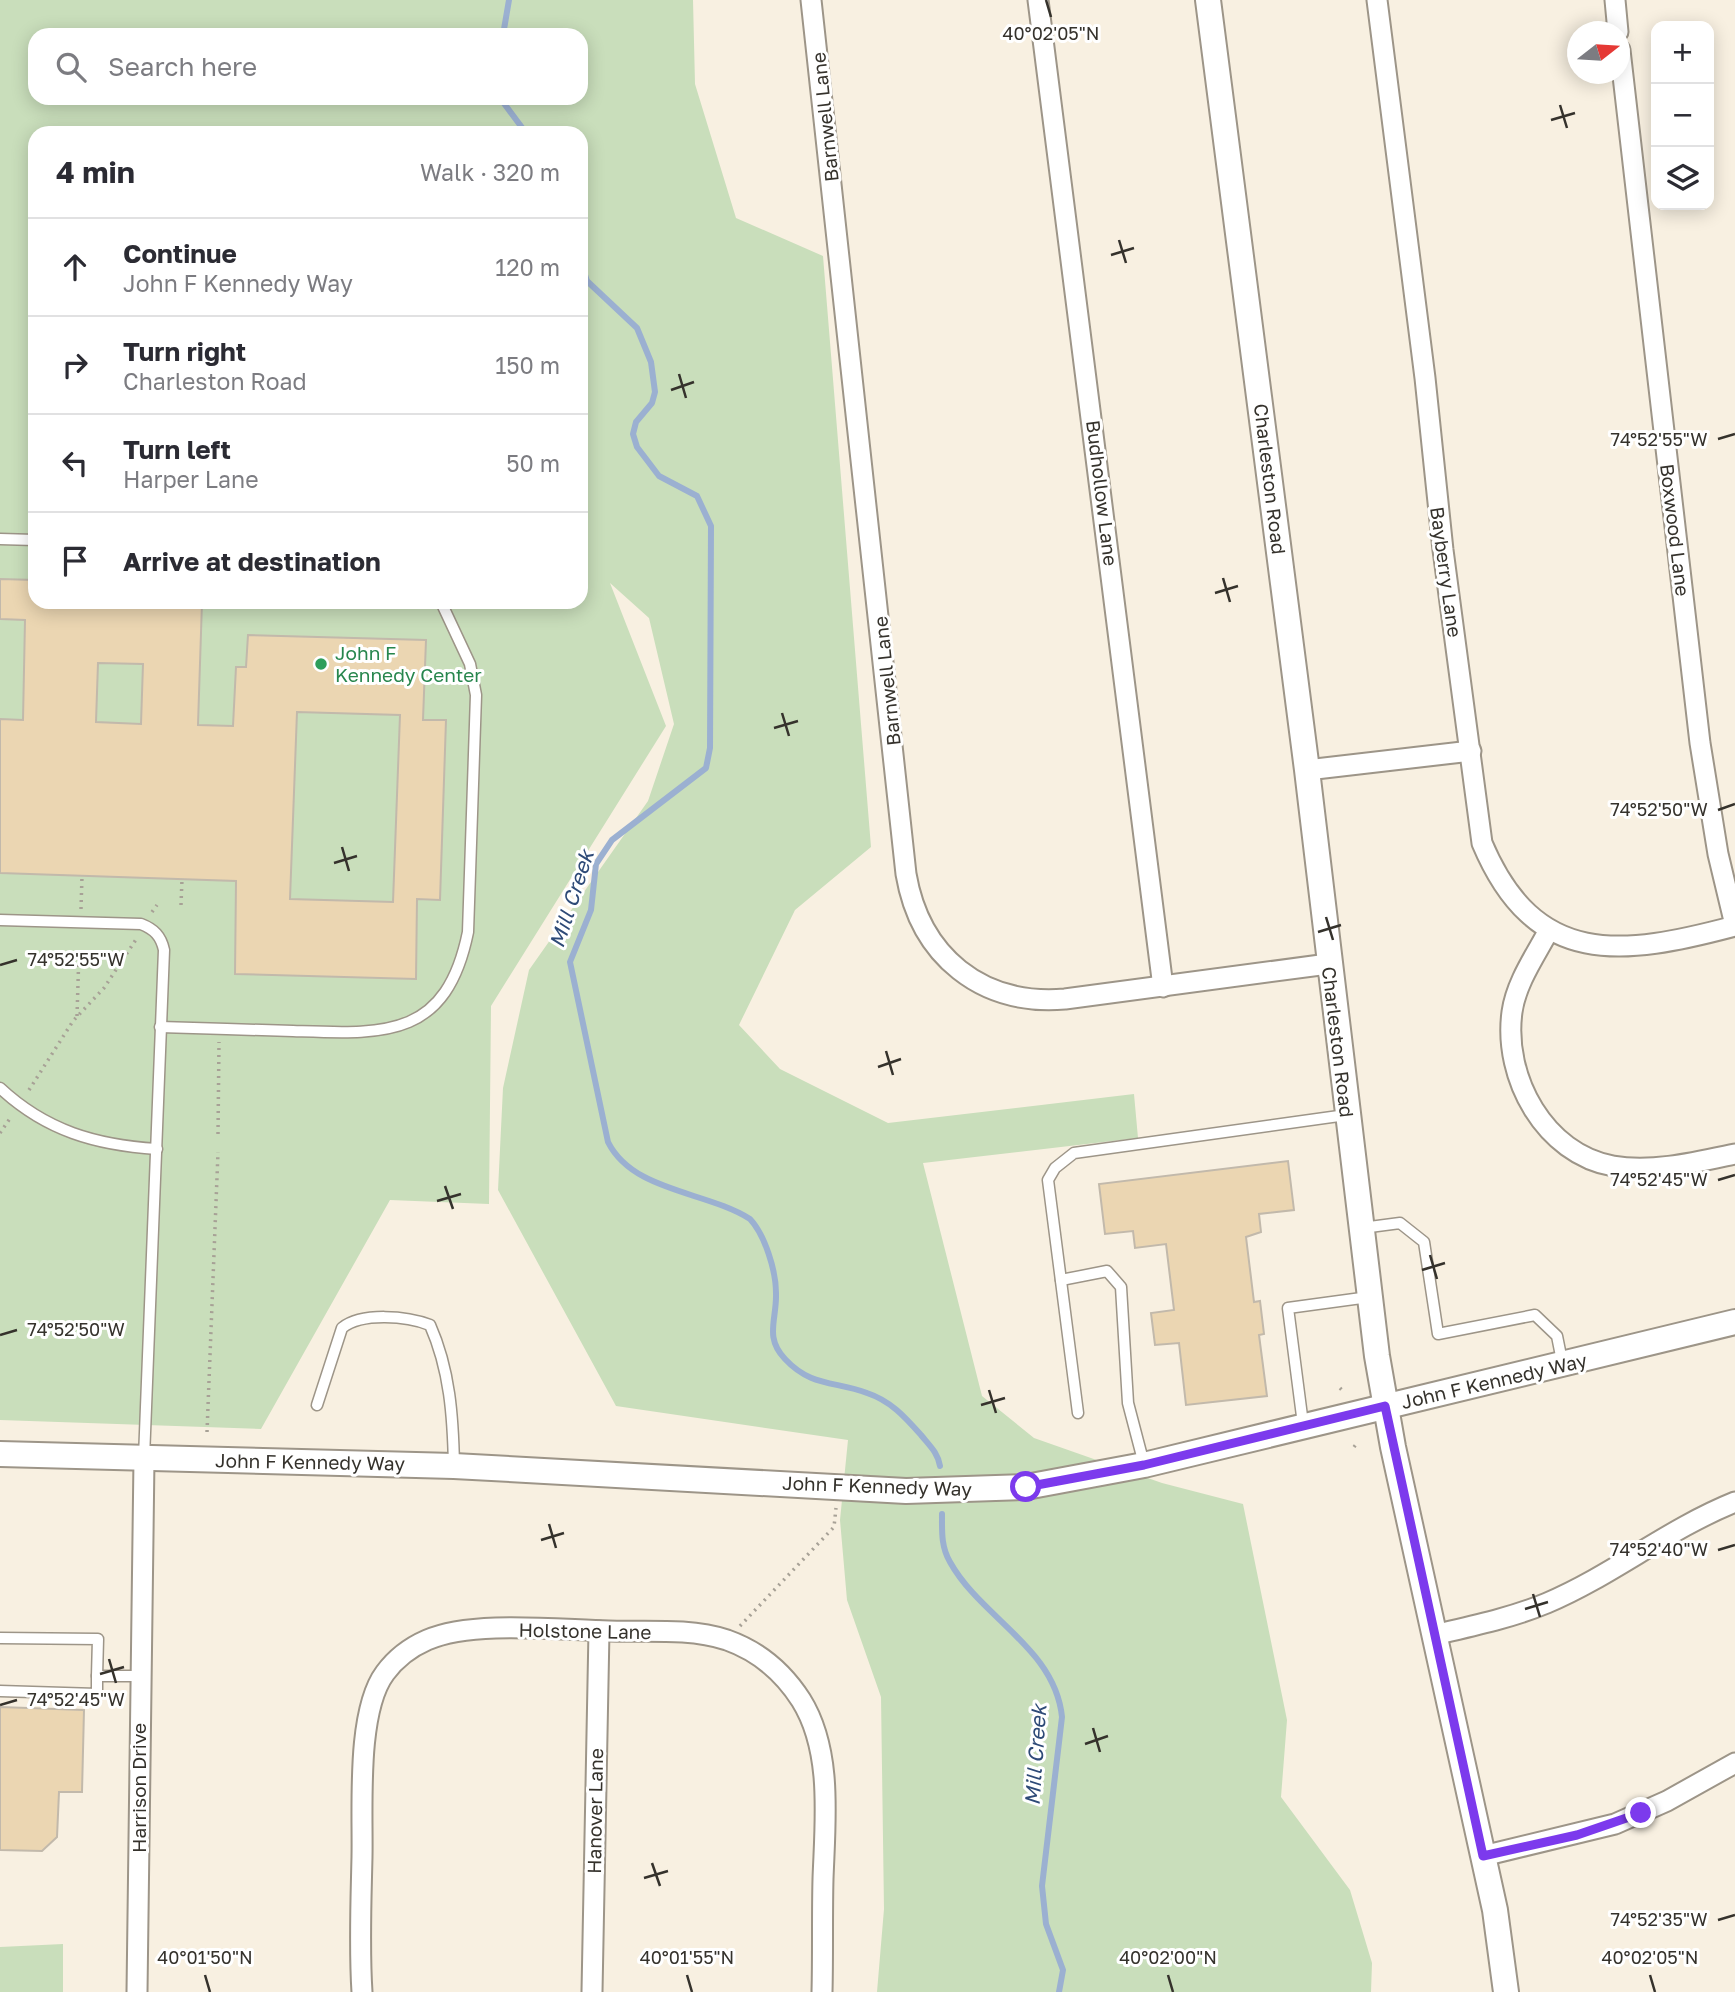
<!DOCTYPE html>
<html lang="en">
<head>
<meta charset="utf-8">
<style>
	:root { --surface:#fff; --page:#f7f7f7; --text:#2b2b33; --muted:#7c7c81; --line:#e1e1e2 }
	body { margin:0; font-family:"Golos Text",sans-serif; background:var(--page); color:var(--text) }
	.controls { position:absolute; right:21px; top:21px; display:grid; overflow:hidden; border-radius:14px; box-shadow:0 4px 18px #0003 }
	.controls button { width:63px; height:63px; display:grid; place-items:center; padding:0; border:0; border-bottom:2px solid var(--line); background:var(--surface); color:var(--text); font:35px sans-serif }
	.compass { position:absolute; left:1567px; top:21px; width:63px; height:63px; border-radius:50%; background:var(--surface); box-shadow:0 4px 18px #0003; rotate:73deg }
	.stop { position:absolute; width:21px; height:21px; margin:-16px; border:5px solid #7c3aed; border-radius:50%; background:#fff }
	.stop.end { background:#7c3aed; border-color:#fff; box-shadow:0 2px 7px #0008 }
	.list { margin:0; padding:0; list-style:none }
	h2 { display:flex; justify-content:space-between; align-items:center; height:91px; margin:0; padding:0 28px; font-size:30px }
	h2 small { font-size:23px; font-weight:400; color:var(--muted) }
	.list li { display:grid; grid-template-columns:46px 1fr auto; gap:21px; align-items:center; box-sizing:border-box; height:98px; padding:0 28px; border-top:2px solid var(--line) }
	.list b { display:block; font-size:26px; white-space:nowrap }
	.list p { margin:0; font-size:23px; white-space:nowrap; color:var(--muted) }
	.list em { font-size:23px; font-style:normal; color:var(--muted) }
	.icon { flex:none; width:38px; height:38px; fill:none; stroke:currentColor; stroke-width:2; stroke-linecap:round; stroke-linejoin:round }
	.map { position:relative; flex:none; width:1735px; height:1992px; overflow:hidden }
	.search { position:absolute; background:var(--surface); box-shadow:0 4px 18px #0003; left:28px; top:28px; width:560px; height:77px; display:flex; align-items:center; gap:18px; box-sizing:border-box; padding:0 24px; border-radius:21px; color:var(--muted); font-size:26px }
	.panel { position:absolute; background:var(--surface); box-shadow:0 4px 18px #0003; left:28px; top:126px; width:560px; height:483px; border-radius:21px }
	.map>svg:first-child { display:block }
	.green { fill:#c9debb; fill-rule:evenodd }
	.lines { fill:none; stroke-linecap:round; stroke-linejoin:round }
	.stream { stroke:#9bb0d1; stroke-width:6 }
	.building { fill:#ebd6b2; stroke:#c2b9ab; stroke-width:2; fill-rule:evenodd }
	.service-casing { stroke:#9d9588; stroke-width:13 }
	.minor-casing { stroke:#9d9588; stroke-width:23 }
	.tertiary-casing { stroke:#9d9588; stroke-width:28 }
	.path { stroke:#a7a196; stroke-width:3.5; stroke-dasharray:2 5; stroke-linecap:butt }
	.service { stroke:#fff; stroke-width:10 }
	.minor { stroke:#fff; stroke-width:19 }
	.tertiary { stroke:#fff; stroke-width:24 }
	.route { stroke:#7c3aed; stroke-width:9 }
	.ticks { fill:none; stroke:#35322c; stroke-width:2.5 }
	.leisure-dot { fill:#2e9e5b; stroke:#fff; stroke-width:2.5 }
	.labels { text-anchor:middle; stroke-width:6; stroke-linejoin:round; paint-order:stroke }
	.street-label { font-size:19px; fill:#35322c; stroke:#fff }
	.leisure-label { font-size:19px; fill:#27864d; stroke:#fff; text-anchor:start }
	.water-label { font-size:21px; font-style:italic; fill:#2e4a77; stroke:#fff }
	.ticks-label { font-size:18px; text-anchor:middle; fill:#35322c; stroke:#fff; stroke-width:6; stroke-linejoin:round; paint-order:stroke }
</style>
</head>
<body>
<div class="map">
<svg width="1735" height="1992" viewBox="0 0 1735 1992">
	<rect width="100%" height="100%" fill="#f8f0e1"/>
	<g class="green">
		<path d="M0,0H693L695,84L736,218L823,256L871,847L795,910L739,1025L780,1069L888,1123L1134,1094L1138,1138L923,1163L982,1396L1034,1438L1162,1483L1243,1504L1287,1720L1281,1797L1350,1890L1372,1963L1371,1992H877L884,1909L881,1697L847,1600L840,1520L848,1440L616,1406L498,1190L503,1088L529,970L648,801L674,724L649,618L610,583L666,726L491,1006L489,1204L390,1200L261,1429L0,1420ZM35,35H581V98H35ZM35,133H581V602H35Z"/>
		<path d="M63,1944V1992H0V1947Z"/>
	</g>
	<g class="lines">
		<g class="stream">
			<path d="M503,35L509,0"/>
			<path d="M500,98L526,133"/>
			<path d="M581,263L587,281L637,328L651,362L655,392L652,403L636,422L633,434L637,447L659,476L697,496L711,526L710,748L706,768L612,840L596,864L591,910L570,962L608,1142C633,1192 706,1191 750,1219C765,1235 776,1271 776,1293C777,1320 764,1337 785,1359C811,1387 835,1381 867,1393C891,1401 905,1417 921,1435C930,1446 938,1453 940,1466"/>
			<path d="M942,1514C942,1531 941,1547 950,1562C981,1618 1055,1648 1062,1717L1042,1886L1046,1924L1063,1970L1059,1992"/>
		</g>
	</g>
	<g class="building">
		<path d="M0,579L35,580V602H202L198,725L233,726L236,667H246L248,635L426,640L423,720H446L440,900L417,899L416,979L235,974L236,881L0,873V719L23,720L25,620L0,619ZM98,663L143,664L141,724L96,722ZM297,712L400,715L393,902L290,899Z"/>
		<path d="M1288,1161L1294,1210L1259,1214L1261,1232L1246,1237L1254,1302L1260,1301L1264,1334L1259,1335L1267,1396L1186,1405L1179,1343L1155,1345L1151,1313L1174,1310L1166,1244L1135,1248L1133,1231L1105,1234L1099,1184Z"/>
		<path d="M0,1707L84,1710L82,1792H59L57,1837L42,1851L0,1850Z"/>
	</g>
	<g class="lines">
		<defs>
			<g id="service">
				<path d="M0,539L35,540"/>
				<path d="M0,920L141,924C154,929 161,936 164,950L144,1458"/>
				<path d="M160,1027C204,1028 249,1030 293,1031C383,1034 446,1040 468,932L476,695L470,664L441,602"/>
				<path d="M0,1088C46,1131 96,1145 157,1149"/>
				<path d="M1362,1228L1400,1223L1424,1242L1438,1334L1535,1315L1557,1336L1562,1361"/>
				<path d="M1061,1280L1107,1271L1121,1287L1128,1403L1144,1464"/>
				<path d="M317,1405L342,1328C362,1312 407,1316 430,1325C450,1370 453,1417 454,1466"/>
				<path d="M1078,1413L1048,1180L1055,1168L1074,1153L1346,1115"/>
				<path d="M1303,1424L1288,1308L1369,1297"/>
				<path d="M0,1638L98,1639L97,1676"/>
				<path d="M0,1691L97,1694V1676H140"/>
			</g>
			<g id="minor">
				<path d="M811,0L906,874C920,956 981,1006 1065,999L1328,964"/>
				<path d="M1038,0L1163,987"/>
				<path d="M1377,0L1425,378L1443,550L1482,843C1535,969 1622,956 1735,926"/>
				<path d="M1615,0L1618,32"/>
				<path d="M1620,50L1700,743L1718,854L1735,925"/>
				<path d="M1307,770L1471,751"/>
				<path d="M1549,930C1535,956 1516,983 1512,1012C1503,1078 1545,1154 1613,1166C1652,1173 1697,1162 1735,1154"/>
				<path d="M1434,1635C1472,1626 1511,1618 1547,1603C1613,1575 1668,1529 1735,1502"/>
				<path d="M1483,1856L1615,1824L1667,1801L1735,1763"/>
				<path d="M137,1992L144,1459"/>
				<path d="M362,1992C359,1947 361,1902 362,1857C363,1809 356,1712 385,1673C396,1658 411,1647 427,1640C472,1620 559,1630 609,1631C647,1632 690,1628 727,1640C758,1651 783,1672 801,1700C833,1751 825,1821 823,1879C822,1917 823,1954 822,1992"/>
				<path d="M592,1992L599,1631"/>
			</g>
			<g id="tertiary">
				<path d="M1208,0L1307,770L1377,1356L1393,1447L1495,1910L1506,1992"/>
				<path d="M0,1454L454,1466L906,1491L1026,1487L1144,1465L1735,1322"/>
			</g>
		</defs>
		<use href="#service" class="service-casing"/>
		<use href="#minor" class="minor-casing"/>
		<use href="#tertiary" class="tertiary-casing"/>
		<g class="path">
			<path d="M181,905L182,879"/>
			<path d="M81,909L82,876"/>
			<path d="M152,912L157,905"/>
			<path d="M77,1016L79,951"/>
			<path d="M29,1090L73,1021L104,988L137,938"/>
			<path d="M0,1133L11,1117"/>
			<path d="M218,1134L219,1042"/>
			<path d="M1340,1388L1342,1390"/>
			<path d="M207,1432L218,1152"/>
			<path d="M1354,1447L1357,1443"/>
			<path d="M740,1626L834,1527L836,1508"/>
		</g>
		<use href="#service" class="service"/>
		<use href="#minor" class="minor"/>
		<use href="#tertiary" class="tertiary"/>
	</g>
	<g class="lines">
		<path class="route" d="M1026,1487L1144,1465L1385,1406L1483,1856L1577,1835L1641,1813"/>
	</g>
	<path class="ticks" d="M1046,0L1051,17M1560,105L1567,128M1551,120L1575,113M1119,240L1126,263M1111,255L1134,248M679,374L686,398M671,390L694,382M1718,439L1735,434M1223,578L1230,602M1215,593L1238,586M782,713L789,736M774,728L798,721M1718,810L1735,804M342,847L349,871M334,863L357,856M1326,917L1333,940M1318,932L1341,925M0,965L17,960M886,1051L893,1075M878,1067L901,1059M1718,1180L1735,1175M445,1186L453,1209M437,1201L461,1194M1430,1255L1437,1279M1422,1270L1445,1263M0,1335L17,1330M989,1390L996,1413M981,1405L1005,1398M549,1524L556,1548M541,1540L564,1533M1718,1550L1735,1545M1533,1594L1540,1617M1525,1609L1548,1602M109,1659L116,1683M100,1674L124,1667M0,1705L17,1700M1093,1728L1100,1752M1085,1744L1108,1736M652,1863L660,1886M644,1878L668,1871M1718,1920L1735,1915M205,1975L210,1992M687,1975L692,1992M1168,1975L1173,1992M1650,1975L1655,1992"/>
	<circle class="leisure-dot" cx="321" cy="664" r="7"/>
	<g class="labels">
		<g class="street-label">
			<text transform="translate(825 117) rotate(-96)" y="7">Barnwell Lane</text>
			<text transform="translate(1270 479) rotate(83)" y="7">Charleston Road</text>
			<text transform="translate(1102 493) rotate(83)" y="7">Budhollow Lane</text>
			<text transform="translate(1675 530) rotate(83)" y="7">Boxwood Lane</text>
			<text transform="translate(1446 572) rotate(82)" y="7">Bayberry Lane</text>
			<text transform="translate(887 681) rotate(-96)" y="7">Barnwell Lane</text>
			<text transform="translate(1338 1042) rotate(83)" y="7">Charleston Road</text>
			<text transform="translate(1494 1381) rotate(-13)" y="7">John F Kennedy Way</text>
			<text transform="translate(310 1462) rotate(1)" y="7">John F Kennedy Way</text>
			<text transform="translate(877 1486) rotate(2)" y="7">John F Kennedy Way</text>
			<text transform="translate(585 1631) rotate(1)" y="7">Holstone Lane</text>
			<text transform="translate(139 1788) rotate(-90)" y="7">Harrison Drive</text>
			<text transform="translate(595 1811) rotate(-89)" y="7">Hanover Lane</text>
		</g>
		<g class="leisure-label">
			<text x="335" y="660">John F<tspan x="335" dy="22">Kennedy Center</tspan></text>
		</g>
		<g class="water-label">
			<text transform="translate(572 899) rotate(-72)" y="7">Mill Creek</text>
			<text transform="translate(1036 1755) rotate(-86)" y="7">Mill Creek</text>
		</g>
	</g>
	<g class="ticks-label">
		<text x="1051" y="40">40°02'05"N</text>
		<text x="1659" y="446">74°52'55"W</text>
		<text x="1659" y="816">74°52'50"W</text>
		<text x="76" y="966">74°52'55"W</text>
		<text x="1659" y="1186">74°52'45"W</text>
		<text x="76" y="1336">74°52'50"W</text>
		<text x="1659" y="1556">74°52'40"W</text>
		<text x="76" y="1706">74°52'45"W</text>
		<text x="1659" y="1926">74°52'35"W</text>
		<text x="205" y="1964">40°01'50"N</text>
		<text x="687" y="1964">40°01'55"N</text>
		<text x="1168" y="1964">40°02'00"N</text>
		<text x="1650" y="1964">40°02'05"N</text>
	</g>
</svg>
<div class="controls">
<button>+</button>
<button>−</button>
<button><svg class="icon" aria-label="layers" viewBox="0 0 24 24"><path d="M12 4l9 5-9 5-9-5zM3 14l9 5 9-5"/></svg></button>
</div>
<svg class="compass" viewBox="-18 -18 36 36"><path d="M0-13l5 13h-10z" fill="#e53935"/><path d="M0 13l5-13h-10z" fill="#7c7c81"/></svg>
<div class="stop" style="left:1026px;top:1487px"></div>
<div class="stop end" style="left:1641px;top:1813px"></div>
<div class="search"><svg class="icon" aria-label="search" viewBox="0 0 24 24"><circle cx="10" cy="10" r="6"/><path d="M15 15l6 6"/></svg>Search here</div>
<section class="panel">
<h2>4 min<small>Walk · 320 m</small></h2>
<ul class="list">
<li><svg class="icon" aria-label="ahead" viewBox="0 0 24 24"><path d="M12 20V5M6 11l6-6 6 6"/></svg><div><b>Continue</b><p>John F Kennedy Way</p></div><em>120 m</em></li>
<li><svg class="icon" aria-label="right" viewBox="0 0 24 24"><path d="M7 20v-9h11M14 6l5 5-5 5"/></svg><div><b>Turn right</b><p>Charleston Road</p></div><em>150 m</em></li>
<li><svg class="icon" aria-label="left" viewBox="0 0 24 24"><path d="M17 20v-9H6M10 6l-5 5 5 5"/></svg><div><b>Turn left</b><p>Harper Lane</p></div><em>50 m</em></li>
<li><svg class="icon" aria-label="arrive" viewBox="0 0 24 24"><path d="M6 21V4h12l-3 4 3 4H6"/></svg><div><b>Arrive at destination</b></div></li>
</ul>
</section>
</div>
</body>
</html>
